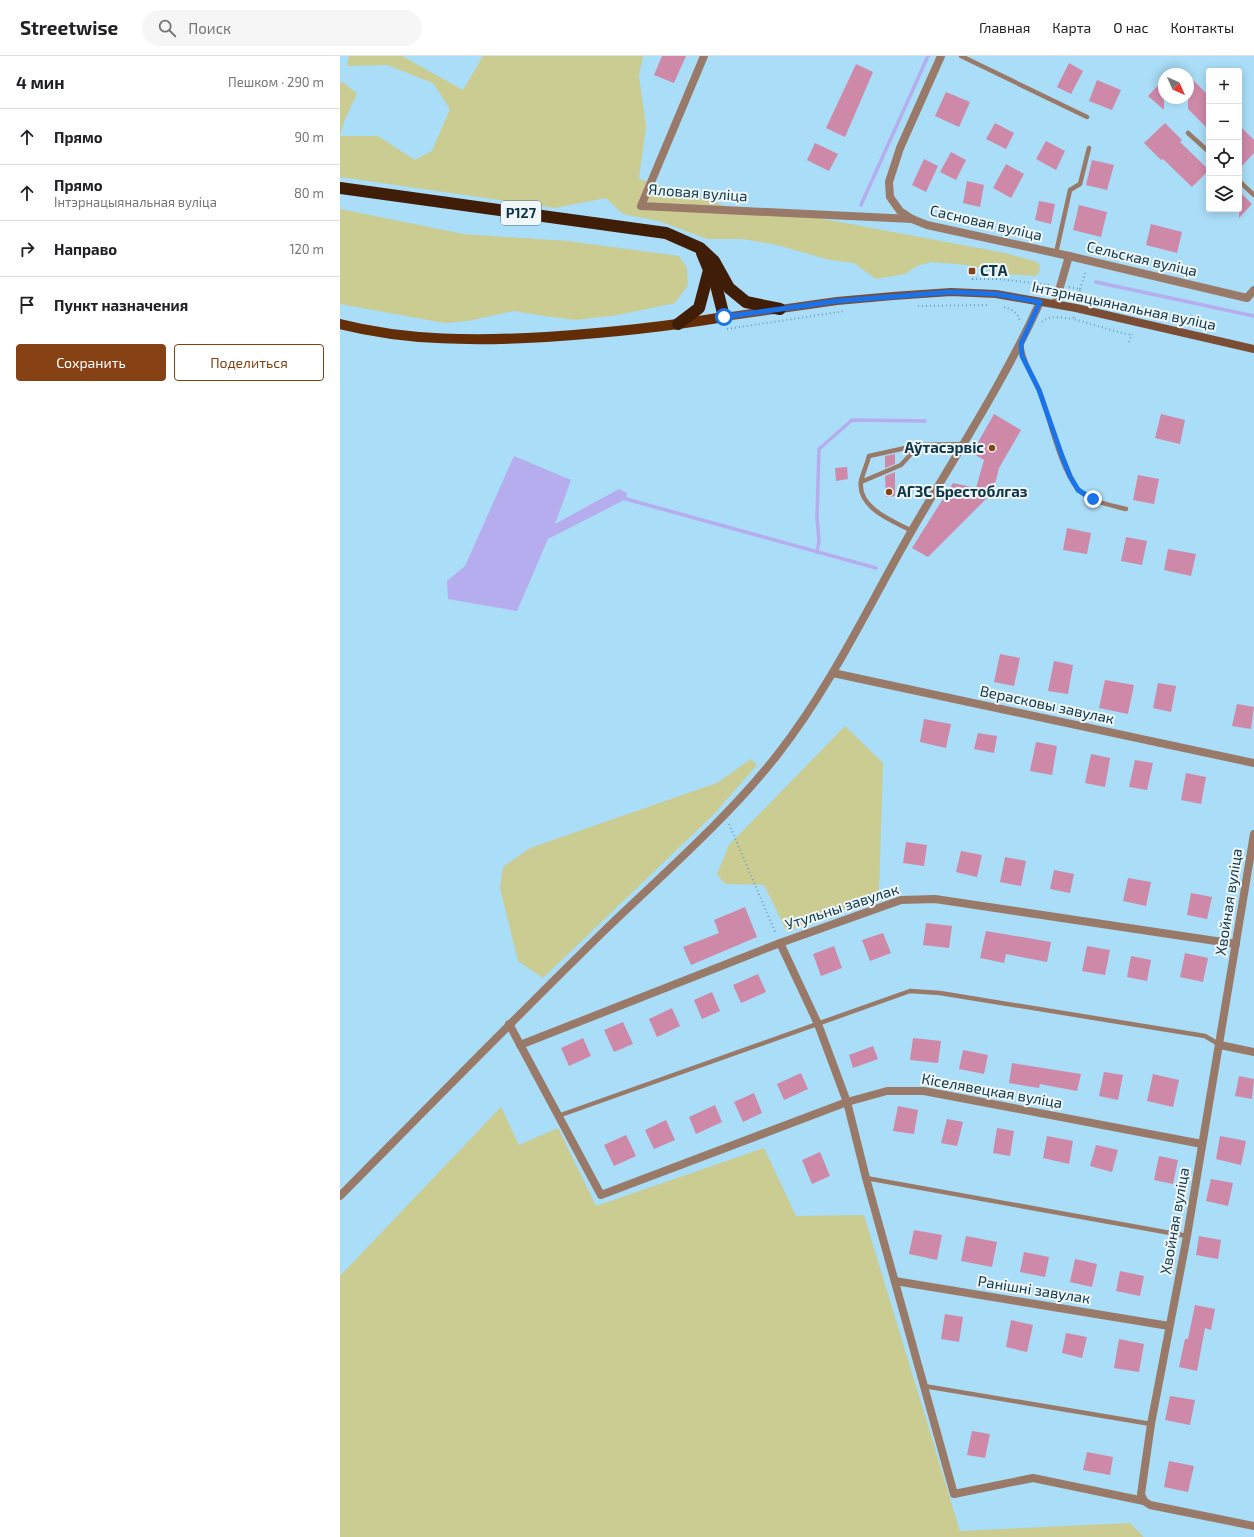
<!DOCTYPE html>
<html lang="ru">
<head>
<meta charset="utf-8">
<style>
	:root { --surface:#fff; --page:#f6f6f6; --text:#202124; --muted:#757577; --line:#e0e0e0; --accent:#864215 }
	body { margin:0; font-family:"Exo 2",sans-serif; background:var(--page); color:var(--text) }
	.controls { position:absolute; right:12px; top:12px; display:grid; overflow:hidden; border-radius:4px; box-shadow:0 2px 10px #0003 }
	.controls button { width:36px; height:36px; display:grid; place-items:center; padding:0; border:0; border-bottom:1px solid var(--line); background:var(--surface); color:var(--text); font:20px sans-serif }
	.compass { position:absolute; left:818px; top:12px; width:36px; height:36px; border-radius:50%; background:var(--surface); box-shadow:0 2px 10px #0003; rotate:135deg }
	.stop { position:absolute; width:12px; height:12px; margin:-9px; border:3px solid #1a73e8; border-radius:50%; background:#fff }
	.stop.end { background:#1a73e8; border-color:#fff; box-shadow:0 1px 4px #0008 }
	.list { margin:0; padding:0; list-style:none }
	h2 { display:flex; justify-content:space-between; align-items:center; height:52px; margin:0; padding:0 16px; font-size:17px }
	h2 small { font-size:13px; font-weight:400; color:var(--muted) }
	.list li { display:grid; grid-template-columns:26px 1fr auto; gap:12px; align-items:center; box-sizing:border-box; height:56px; padding:0 16px; border-top:1px solid var(--line) }
	.list b { display:block; font-size:15px; white-space:nowrap }
	.list p { margin:0; font-size:13px; white-space:nowrap; color:var(--muted) }
	.list em { font-size:13px; font-style:normal; color:var(--muted) }
	.actions { display:flex; gap:8px; padding:12px 16px }
	.actions a { flex:1; padding:9px 0; border:1px solid var(--accent); border-radius:4px; text-align:center; font-size:14px; color:var(--accent) }
	.actions .main { background:var(--accent); color:#fff }
	.icon { flex:none; width:22px; height:22px; fill:none; stroke:currentColor; stroke-width:2; stroke-linecap:round; stroke-linejoin:round }
	.map { position:relative; flex:none; width:914px; height:1481px; overflow:hidden }
	header { display:flex; align-items:center; gap:24px; box-sizing:border-box; height:56px; padding:0 20px; background:var(--surface); border-bottom:1px solid var(--line) }
	header strong { font-size:19px }
	nav { display:flex; gap:22px; margin-inline-start:auto; font-size:14px }
	.search { width:280px; height:36px; background:var(--page); display:flex; align-items:center; gap:10px; box-sizing:border-box; padding:0 14px; border-radius:22px; color:var(--muted); font-size:15px }
	main { display:flex }
	aside { flex:1; background:var(--surface) }
	.map>svg:first-child { display:block }
	.green { fill:#cacc92 }
	.water { fill:#b6adef }
	.lines { fill:none; stroke-linecap:round; stroke-linejoin:round }
	.stream { stroke:#b6adef; stroke-width:3.5 }
	.building { fill:#ce89a9 }
	.path { stroke:#72a1b8; stroke-width:2; stroke-dasharray:1 3; stroke-linecap:butt }
	.lane { stroke:#997968; stroke-width:4.5 }
	.street { stroke:#997968; stroke-width:8 }
	.secondary { stroke:#7a4d34; stroke-width:8 }
	.primary { stroke:#632d07; stroke-width:10 }
	.highway { stroke:#401d06; stroke-width:12 }
	.route { stroke:#1a73e8; stroke-width:5 }
	.poi-dot { fill:#864215; stroke:#eff7fb; stroke-width:1.5 }
	.labels { text-anchor:middle; stroke-width:4; stroke-linejoin:round; paint-order:stroke }
	.shield { fill:#eff7fb; stroke:#52717e; stroke-width:1 }
	.shield-label { font-size:14px; font-weight:bold; fill:#0f3748 }
	.street-label { font-size:15px; fill:#0f3748; stroke:#eff7fb }
	.poi-label { font-size:15px; font-weight:bold; fill:#0f3748; stroke:#eff7fb; text-anchor:start }
</style>
</head>
<body>
<header>
<strong>Streetwise</strong>
<div class="search"><svg class="icon" aria-label="search" viewBox="0 0 24 24"><circle cx="10" cy="10" r="6"/><path d="M15 15l6 6"/></svg>Поиск</div>
<nav><a>Главная</a><a>Карта</a><a>О нас</a><a>Контакты</a></nav>
</header>
<main>
<aside>
<h2>4 мин<small>Пешком · 290 m</small></h2>
<ul class="list">
<li><svg class="icon" aria-label="ahead" viewBox="0 0 24 24"><path d="M12 20V5M6 11l6-6 6 6"/></svg><div><b>Прямо</b></div><em>90 m</em></li>
<li><svg class="icon" aria-label="ahead" viewBox="0 0 24 24"><path d="M12 20V5M6 11l6-6 6 6"/></svg><div><b>Прямо</b><p>Інтэрнацыянальная вуліца</p></div><em>80 m</em></li>
<li><svg class="icon" aria-label="right" viewBox="0 0 24 24"><path d="M7 20v-9h11M14 6l5 5-5 5"/></svg><div><b>Направо</b></div><em>120 m</em></li>
<li><svg class="icon" aria-label="arrive" viewBox="0 0 24 24"><path d="M6 21V4h12l-3 4 3 4H6"/></svg><div><b>Пункт назначения</b></div></li>
</ul>
<div class="actions"><a class="main">Сохранить</a><a>Поделиться</a></div>
</aside>
<div class="map">
<svg width="914" height="1481" viewBox="0 0 914 1481">
	<rect width="100%" height="100%" fill="#aaddf7"/>
	<g class="green">
		<path d="M9,0H62L123,34L143,0H303L299,20L306,70L299,123L386,150L473,161L665,197L697,206L700,210L699,216L696,220L665,218L627,209L591,206L577,210L565,218L536,223L514,207L490,204L437,189L403,183H367L319,165L283,158L266,142L215,152L0,121V80H38L75,104L92,95L110,53L93,27L47,9L7,10Z"/>
		<path d="M2,25L17,38L5,63L0,79V28Z"/>
		<path d="M0,153L123,178L228,185L339,200L347,212L348,229L335,247L278,259L236,264L204,260L174,255L128,265L105,267L0,248Z"/>
		<path d="M505,670L543,707L539,838L447,876L424,829L385,828L377,818L389,789Z"/>
		<path d="M411,703L417,709L374,758L203,922L178,905L160,832L163,811L190,792L377,727Z"/>
		<path d="M161,1051L179,1089L218,1072L256,1150L424,1092L456,1160L524,1159L620,1475L790,1467L804,1481H0V1220Z"/>
	</g>
	<path class="water" d="M174,400L231,424L215,468L279,433L287,437L286,443L208,483L177,555L108,543L107,525L125,510Z"/>
	<g class="lines">
		<g class="stream">
			<path d="M521,149L588,0"/>
			<path d="M756,226L914,260"/>
			<path d="M286,443L536,512"/>
			<path d="M477,496L479,485L477,462L479,393L512,364L585,365"/>
		</g>
	</g>
	<g class="building">
		<path d="M322,0H346L334,27L314,19Z"/>
		<path d="M729,7L743,15L731,38L717,31Z"/>
		<path d="M516,8L533,16L505,81L486,72Z"/>
		<path d="M848,19L869,40V74L848,53Z"/>
		<path d="M824,23V54L808,40Z"/>
		<path d="M757,24L781,34L772,54L749,45Z"/>
		<path d="M606,36L630,46L619,71L595,60Z"/>
		<path d="M655,67L674,77L666,93L646,83Z"/>
		<path d="M825,67L842,84L840,86L869,114L852,131L823,103L821,104L804,87Z"/>
		<path d="M899,69L914,84V97L899,113Z"/>
		<path d="M706,85L725,95L716,114L696,103Z"/>
		<path d="M475,87L498,98L489,115L467,104Z"/>
		<path d="M611,96L626,104L616,124L600,116Z"/>
		<path d="M584,103L598,110L586,136L572,129Z"/>
		<path d="M752,104L774,109L767,134L746,129Z"/>
		<path d="M666,108L684,118L671,142L653,132Z"/>
		<path d="M627,125L644,129L640,151L623,147Z"/>
		<path d="M899,135L912,148L899,162Z"/>
		<path d="M699,145L715,148L711,168L695,164Z"/>
		<path d="M739,149L767,156L761,181L733,174Z"/>
		<path d="M811,168L842,176L837,197L806,189Z"/>
		<path d="M654,358L681,374L659,412L653,436L588,501L572,492L613,427L636,432L644,404L632,397Z"/>
		<path d="M821,358L845,364L840,388L815,382Z"/>
		<path d="M555,398V408L545,412V400Z"/>
		<path d="M507,411L508,423L496,425L495,412Z"/>
		<path d="M555,416V440L546,441L545,420Z"/>
		<path d="M798,419L819,423L814,448L793,444Z"/>
		<path d="M727,472L751,477L747,498L723,494Z"/>
		<path d="M786,481L807,485L802,509L781,505Z"/>
		<path d="M828,493L856,498L851,520L824,514Z"/>
		<path d="M660,598L680,602L674,630L654,626Z"/>
		<path d="M714,605L733,609L728,638L708,635Z"/>
		<path d="M765,624L794,629L788,658L759,652Z"/>
		<path d="M818,627L836,630L831,656L813,652Z"/>
		<path d="M897,648L914,651L911,673L892,670Z"/>
		<path d="M584,663L611,668L606,692L580,686Z"/>
		<path d="M638,677L657,680L654,697L634,693Z"/>
		<path d="M696,686L717,690L712,719L690,715Z"/>
		<path d="M751,698L770,702L765,731L745,727Z"/>
		<path d="M795,704L813,707L807,734L789,731Z"/>
		<path d="M846,717L866,721L861,748L841,744Z"/>
		<path d="M566,786L587,789L584,810L563,807Z"/>
		<path d="M621,795L642,799L637,821L616,816Z"/>
		<path d="M665,801L686,805L681,830L660,826Z"/>
		<path d="M714,814L734,818L730,837L710,833Z"/>
		<path d="M788,822L811,826L806,850L783,845Z"/>
		<path d="M851,837L872,841L867,863L847,859Z"/>
		<path d="M405,851L417,881L351,909L343,891L379,877L374,864Z"/>
		<path d="M586,867L612,870L609,892L583,889Z"/>
		<path d="M646,875L711,886L707,906L666,898L664,907L640,902Z"/>
		<path d="M543,877L551,897L530,905L522,884Z"/>
		<path d="M494,890L502,912L481,920L473,898Z"/>
		<path d="M747,890L770,894L765,919L742,915Z"/>
		<path d="M845,897L868,902L863,926L840,921Z"/>
		<path d="M791,900L811,904L807,925L787,921Z"/>
		<path d="M418,918L426,936L401,947L393,929Z"/>
		<path d="M372,936L380,955L362,963L354,944Z"/>
		<path d="M332,952L340,970L317,981L309,963Z"/>
		<path d="M283,966L293,988L274,996L264,974Z"/>
		<path d="M243,982L251,1000L229,1010L221,992Z"/>
		<path d="M573,982L601,985L598,1007L570,1004Z"/>
		<path d="M533,990L538,1003L513,1012L509,999Z"/>
		<path d="M623,994L648,999L644,1018L619,1013Z"/>
		<path d="M672,1007L741,1018L737,1035L700,1028L699,1032L669,1027Z"/>
		<path d="M764,1016L783,1019L778,1044L759,1040Z"/>
		<path d="M461,1017L468,1033L444,1044L437,1028Z"/>
		<path d="M813,1018L839,1024L833,1051L807,1045Z"/>
		<path d="M899,1020L914,1023L912,1043L895,1040Z"/>
		<path d="M414,1037L422,1057L403,1066L394,1046Z"/>
		<path d="M375,1049L382,1066L356,1078L349,1061Z"/>
		<path d="M558,1050L578,1054L574,1078L553,1075Z"/>
		<path d="M607,1063L623,1066L617,1090L601,1087Z"/>
		<path d="M326,1064L335,1084L314,1093L305,1074Z"/>
		<path d="M657,1072L674,1075L670,1100L653,1097Z"/>
		<path d="M286,1079L296,1100L274,1110L264,1089Z"/>
		<path d="M707,1080L733,1085L729,1108L703,1102Z"/>
		<path d="M880,1080L906,1085L901,1109L876,1103Z"/>
		<path d="M756,1089L778,1094L772,1116L750,1110Z"/>
		<path d="M480,1096L490,1120L472,1128L462,1104Z"/>
		<path d="M819,1100L838,1104L833,1128L814,1124Z"/>
		<path d="M871,1123L893,1127L888,1150L866,1145Z"/>
		<path d="M574,1174L602,1179L597,1204L569,1198Z"/>
		<path d="M626,1180L657,1186L652,1211L621,1205Z"/>
		<path d="M859,1180L881,1184L878,1203L856,1199Z"/>
		<path d="M684,1196L709,1201L705,1221L680,1216Z"/>
		<path d="M735,1203L757,1208L752,1231L730,1226Z"/>
		<path d="M780,1215L804,1220L800,1240L776,1235Z"/>
		<path d="M855,1249L875,1253L871,1274L865,1272L857,1315L839,1311L845,1283H848Z"/>
		<path d="M605,1258L623,1261L619,1286L601,1283Z"/>
		<path d="M671,1264L693,1269L687,1296L666,1291Z"/>
		<path d="M726,1277L747,1281L742,1302L722,1297Z"/>
		<path d="M779,1283L804,1288L799,1316L774,1312Z"/>
		<path d="M830,1340L855,1344L850,1369L825,1364Z"/>
		<path d="M632,1375L650,1378L645,1402L627,1399Z"/>
		<path d="M747,1396L773,1401L770,1419L743,1414Z"/>
		<path d="M829,1405L854,1410L848,1436L824,1431Z"/>
	</g>
	<g class="lines">
		<g class="path">
			<path d="M632,215L633,227"/>
			<path d="M632,223H658L711,229"/>
			<path d="M729,231L740,233L738,243"/>
			<path d="M740,233L746,215"/>
			<path d="M578,250L649,249"/>
			<path d="M664,251C671,253 679,257 680,266"/>
			<path d="M734,261L733,263C753,268 771,275 792,279"/>
			<path d="M702,266C711,258 723,262 733,263"/>
			<path d="M387,273L505,255"/>
			<path d="M789,286L792,278"/>
			<path d="M389,768L436,878"/>
		</g>
		<g class="lane">
			<path d="M621,0L747,61"/>
			<path d="M848,77L869,96"/>
			<path d="M899,125L914,139"/>
			<path d="M716,197L730,134L740,128L749,92"/>
			<path d="M681,288C683,306 693,320 700,336C710,363 720,412 738,433C749,446 771,449 786,453"/>
			<path d="M521,426L561,409L579,389"/>
			<path d="M572,475C553,465 517,452 521,425C523,417 527,408 529,400L579,389L624,388"/>
			<path d="M218,1060L570,935L600,937L865,980L880,989"/>
			<path d="M526,1122L847,1180"/>
			<path d="M584,1330L811,1368"/>
		</g>
		<g class="street">
			<path d="M364,0L301,150L572,163"/>
			<path d="M601,0L560,92L549,126L550,141L560,155L572,163L587,169L729,200"/>
			<path d="M715,248L729,200L907,242L914,234"/>
			<path d="M493,617L914,707"/>
			<path d="M914,778L847,1180L811,1368L801,1438L804,1445L810,1449L914,1470"/>
			<path d="M440,887L478,968L507,1046L526,1122L614,1438L693,1422L804,1445"/>
			<path d="M169,968L261,1139L507,1046L547,1035H584L862,1088"/>
			<path d="M180,989L440,887L561,844L595,843L896,888"/>
			<path d="M880,989L914,996"/>
			<path d="M0,1140C88,1051 175,962 264,875C322,819 388,762 438,698C491,630 528,551 571,476C615,400 664,326 700,246"/>
			<path d="M555,1225L829,1270"/>
		</g>
		<path class="secondary" d="M384,261L497,245L553,240L611,236L656,238L736,252L914,293"/>
		<path class="primary" d="M0,268C67,285 137,285 206,281C266,277 325,271 384,261"/>
		<g class="highway">
			<path d="M0,132L326,177L360,192L374,205L389,232L406,246L440,253"/>
			<path d="M372,213L384,261"/>
			<path d="M338,268L359,252L369,214L362,197"/>
		</g>
	</g>
	<g class="lines">
		<path class="route" d="M384,261L497,245L611,236L656,238L700,246L681,288L682,300L699,334L722,400L730,420L738,434L753,443"/>
	</g>
	<g class="poi-dot">
		<rect x="628" y="211" width="8" height="8" rx="2"/>
		<circle cx="652" cy="392" r="4"/>
		<circle cx="549" cy="436" r="4"/>
	</g>
	<g class="labels">
		<rect class="shield" x="161" y="145" width="40" height="24" rx="3"/>
		<g class="shield-label">
			<text x="181" y="162">Р127</text>
		</g>
		<g class="street-label">
			<text transform="translate(358 137) rotate(4)" y="5">Яловая вуліца</text>
			<text transform="translate(646 167) rotate(13)" y="5">Сасновая вуліца</text>
			<text transform="translate(802 203) rotate(13)" y="5">Сельская вуліца</text>
			<text transform="translate(784 250) rotate(12)" y="5">Інтэрнацыянальная вуліца</text>
			<text transform="translate(707 649) rotate(12)" y="5">Верасковы завулак</text>
			<text transform="translate(889 846) rotate(-81)" y="5">Хвойная вуліца</text>
			<text transform="translate(502 851) rotate(-18)" y="5">Утульны завулак</text>
			<text transform="translate(652 1035) rotate(10)" y="5">Кіселявецкая вуліца</text>
			<text transform="translate(835 1165) rotate(-80)" y="5">Хвойная вуліца</text>
			<text transform="translate(694 1234) rotate(9)" y="5">Ранішні завулак</text>
		</g>
		<g class="poi-label">
			<text x="640" y="220">СТА</text>
			<text x="644" y="397" text-anchor="end">Аўтасэрвіс</text>
			<text x="557" y="441">АГЗС Брестоблгаз</text>
		</g>
	</g>
</svg>
<div class="controls">
<button>+</button>
<button>−</button>
<button><svg class="icon" aria-label="locate" viewBox="0 0 24 24"><circle cx="12" cy="12" r="6"/><path d="M12 2v4M12 18v4M2 12h4M18 12h4"/></svg></button>
<button><svg class="icon" aria-label="layers" viewBox="0 0 24 24"><path d="M12 4l9 5-9 5-9-5zM3 14l9 5 9-5"/></svg></button>
</div>
<svg class="compass" viewBox="-18 -18 36 36"><path d="M0-13l5 13h-10z" fill="#e53935"/><path d="M0 13l5-13h-10z" fill="#757577"/></svg>
<div class="stop" style="left:384px;top:261px"></div>
<div class="stop end" style="left:753px;top:443px"></div>
</div>
</main>
</body>
</html>
